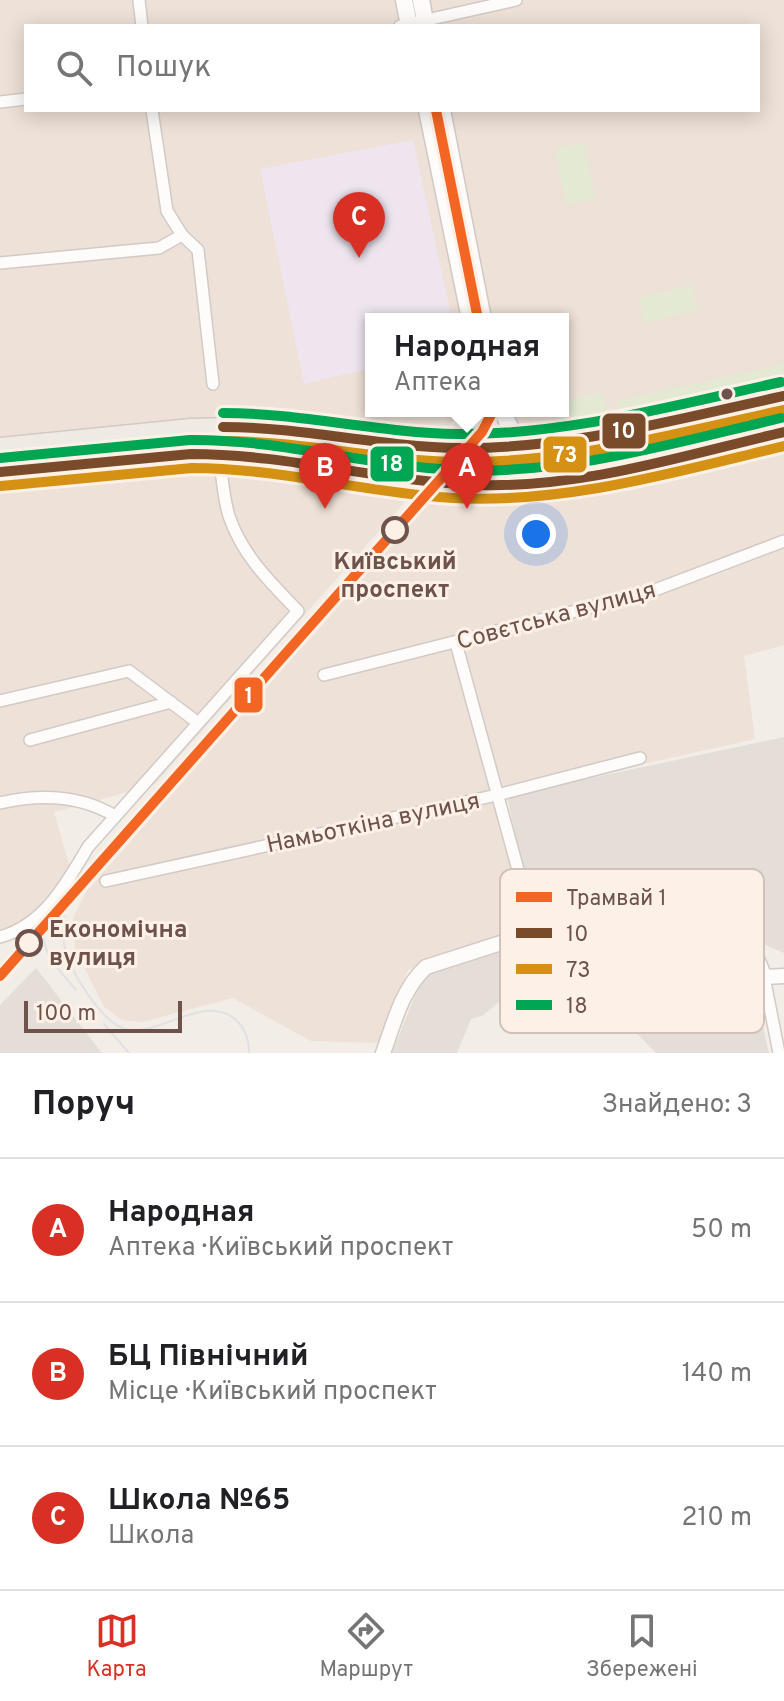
<!DOCTYPE html>
<html lang="uk">
<head>
<meta charset="utf-8">
<style>
	:root { --surface:#fff; --page:#f2f2f2; --text:#202124; --muted:#757577; --line:#e0e0e0; --accent:#d93025 }
	body { margin:0; font-family:Overpass,sans-serif; background:var(--page); color:var(--text) }
	.scale { position:absolute; left:24px; bottom:20px; width:158px; box-sizing:border-box; padding-left:8px; border:4px solid #6e524b; border-top:0; font-size:22px; line-height:28px; white-space:nowrap; color:#6e524b; -webkit-text-stroke:6px #fdf1e7; paint-order:stroke }
	.you { position:absolute; left:536px; top:534px; width:28px; height:28px; margin:-20px; border:6px solid #fff; border-radius:50%; background:#1a73e8; box-shadow:0 0 0 12px #1a73e833 }
	.badge { display:grid; place-items:center; width:52px; height:52px; border-radius:50%; background:var(--accent); color:#fff; font-size:26px; font-weight:700 }
	.pin { position:absolute; translate:-50% -66px; filter:drop-shadow(0 2px 4px #0008) }
	.pin::after { content:''; position:absolute; top:42px; width:28px; height:24px; background:inherit; clip-path:polygon(0 0,100% 0,50% 100%) }
	.popup { position:absolute; left:365px; top:313px; width:204px; height:104px; box-sizing:border-box; display:grid; place-content:center; border-radius:0px; background:var(--surface); filter:drop-shadow(0 2px 6px #0005); font-size:26px; white-space:nowrap; color:var(--muted) }
	.popup b { font-size:30px; color:var(--text) }
	.popup::after { content:''; position:absolute; left:50%; top:100%; margin-left:-16px; border:16px solid transparent; border-top-color:var(--surface) }
	.list { margin:0; padding:0; list-style:none }
	h2 { display:flex; justify-content:space-between; align-items:center; height:104px; margin:0; padding:0 32px; font-size:34px }
	h2 small { font-size:26px; font-weight:400; color:var(--muted) }
	.list li { display:grid; grid-template-columns:52px 1fr auto; gap:24px; align-items:center; box-sizing:border-box; height:144px; padding:0 32px; border-top:2px solid var(--line) }
	.list b { display:block; font-size:30px; white-space:nowrap }
	.list p { margin:0; font-size:26px; white-space:nowrap; color:var(--muted) }
	.list em { font-size:26px; font-style:normal; color:var(--muted) }
	.icon { flex:none; width:44px; height:44px; fill:none; stroke:currentColor; stroke-width:2; stroke-linecap:round; stroke-linejoin:round }
	.map { position:relative; flex:none; width:784px; height:1053px; overflow:hidden }
	.search { position:absolute; background:var(--surface); box-shadow:0 4px 20px #0003; left:24px; right:24px; top:24px; height:88px; display:flex; align-items:center; gap:20px; box-sizing:border-box; padding:0 28px; border-radius:0px; color:var(--muted); font-size:30px }
	.sheet { height:536px; background:var(--surface) }
	nav { display:flex; justify-content:space-around; align-items:center; box-sizing:border-box; height:112px; border-top:2px solid var(--line); background:var(--surface); font-size:22px; color:var(--muted) }
	nav a { display:grid; justify-items:center; gap:4px }
	nav .on { color:var(--accent) }
	.map>svg:first-child { display:block }
	.residential { fill:#eee1d7 }
	.industrial { fill:#e5ddd8 }
	.education { fill:#eee5ef }
	.green { fill:#e3e9d3 }
	.lines { fill:none; stroke-linecap:round; stroke-linejoin:round }
	.minor-casing { stroke:#d2cac6; stroke-width:14 }
	.tertiary-casing { stroke:#d2cac6; stroke-width:17 }
	.secondary-casing { stroke:#d2c8c4; stroke-width:19 }
	.primary-casing { stroke:#d3c9c5; stroke-width:21 }
	.minor { stroke:#fdfcfb; stroke-width:11 }
	.tertiary { stroke:#fdfcfb; stroke-width:14 }
	.secondary { stroke:#fdfcfb; stroke-width:16 }
	.primary { stroke:#f0eae4; stroke-width:18 }
	.tram { stroke:#e2e0e3; stroke-width:2 }
	.bus-1-casing { stroke:#fdf1e7; stroke-width:16 }
	.bus-2-casing { stroke:#fdf1e7; stroke-width:16 }
	.bus-3-casing { stroke:#fdf1e7; stroke-width:16 }
	.bus-1 { stroke:#7a4b2a; stroke-width:10 }
	.bus-2 { stroke:#d59113; stroke-width:10 }
	.bus-3 { stroke:#00a651; stroke-width:10 }
	.tram-1-casing { stroke:#fdf1e7; stroke-width:16 }
	.tram-1 { stroke:#f26522; stroke-width:10 }
	.bus-dot { fill:#6e524b; stroke:#fdf1e7; stroke-width:3 }
	.stop-dot { fill:#fdf1e7; stroke:#6e524b; stroke-width:4 }
	.labels { text-anchor:middle; stroke-width:6; stroke-linejoin:round; paint-order:stroke }
	.stop-label { font-size:24px; font-weight:bold; fill:#6e524b; stroke:#fdf1e7 }
	.street-label { font-size:24px; fill:#6e524b; stroke:#fdf1e7 }
	.key { fill:#fdf1e7; stroke:#d2c1b8; stroke-width:2 }
	.key-label { font-size:22px; fill:#6e524b }
	.line-badge { stroke:#fdf1e7; stroke-width:3 }
	.badge-label { font-size:22px; text-anchor:middle; font-weight:bold; fill:#fff }
</style>
</head>
<body>
<div class="map">
<svg width="784" height="1053" viewBox="0 0 784 1053">
	<rect width="100%" height="100%" fill="#f3ede7"/>
	<g class="residential">
		<path d="M0,0H398L403,26H26V110H420L461,319H371V411H460L446,431L435,437H424L299,422L249,418L193,419L0,437Z"/>
		<path d="M421,0H784V376L520,437L504,411H563V319H484L443,110H758V26H427Z"/>
		<path d="M773,445L784,448V645L744,656L755,739L505,795L524,926L408,970L379,1043L311,1041L233,998L142,1022L122,1020L104,1007L75,949L73,918L86,892L436,493L479,495L545,491L605,482Z"/>
		<path d="M194,464H224L410,496L154,785L54,812L70,868L60,887L29,921L0,932V482Z"/>
	</g>
	<g class="industrial">
		<path d="M784,737V953L721,926L534,923L507,796Z"/>
		<path d="M549,939L706,941L748,962L769,1053H656L609,1005L540,993L531,948Z"/>
		<path d="M525,942L532,975L482,1016L471,1019L457,1053H392L424,973Z"/>
		<path d="M36,968L102,1053H0V1005Z"/>
	</g>
	<path class="education" d="M413,140L452,319H371V368L304,384L260,169Z"/>
	<g class="green">
		<path d="M584,142L595,199L566,205L555,148Z"/>
		<path d="M692,285L698,310L644,323L638,298Z"/>
		<path d="M784,364V376L620,413L617,401Z"/>
		<path d="M603,392L608,416L561,427L557,411H563V401Z"/>
		<path d="M769,409L774,416V421L771,424L605,462L540,470L471,473L465,471L463,462L468,458L539,455L588,448Z"/>
		<path d="M233,437L288,440L418,457L424,460V466L415,472L230,445L228,438Z"/>
	</g>
	<g class="lines">
		<defs>
			<g id="minor">
				<path d="M139,0L142,26"/>
				<path d="M400,26L516,0"/>
				<path d="M0,102L26,99"/>
				<path d="M152,110L167,211L182,235L198,250L213,384"/>
				<path d="M0,263L159,248L182,235"/>
				<path d="M456,643L535,932"/>
				<path d="M324,675L647,593L784,541"/>
				<path d="M0,701L129,671L197,722"/>
				<path d="M30,740L171,702"/>
				<path d="M0,803C39,794 80,795 115,816"/>
				<path d="M106,881L497,795L640,758"/>
				<path d="M0,937C44,925 66,884 88,847L298,611C270,582 242,555 229,516C223,497 222,474 219,454"/>
				<path d="M764,977L779,1053"/>
			</g>
			<g id="tertiary">
				<path d="M780,397L784,417"/>
				<path d="M383,1053C394,1023 402,989 426,967L535,932L723,934C748,947 756,949 764,977L784,976"/>
			</g>
			<g id="secondary">
				<path d="M404,0L409,26"/>
				<path d="M421,0L426,26"/>
				<path d="M427,110L470,319"/>
				<path d="M442,110L483,319"/>
				<path d="M502,411L516,439L531,446"/>
				<path d="M409,481C437,468 467,439 481,411"/>
			</g>
			<g id="primary">
				<path d="M0,447L191,428L239,427L427,447L533,446L588,439L784,396"/>
				<path d="M0,472L191,454H219C309,459 395,485 485,485C585,485 687,454 784,432"/>
			</g>
		</defs>
		<use href="#minor" class="minor-casing"/>
		<use href="#tertiary" class="tertiary-casing"/>
		<use href="#secondary" class="secondary-casing"/>
		<use href="#primary" class="primary-casing"/>
		<use href="#minor" class="minor"/>
		<use href="#tertiary" class="tertiary"/>
		<use href="#secondary" class="secondary"/>
		<use href="#primary" class="primary"/>
		<g class="tram">
			<path d="M95,867C87,882 70,896 65,913C62,927 63,943 67,956C75,978 105,1027 129,1030C163,1034 205,993 236,1020C245,1028 249,1040 249,1053"/>
			<path d="M56,908C29,943 53,962 76,990"/>
			<path d="M104,1024L129,1053"/>
		</g>
		<defs>
			<g id="bus-1">
				<path d="M223,427C303,427 380,447 460,448C570,449 677,419 784,396"/>
				<path d="M0,472L191,454C288,454 383,482 480,485C583,488 685,455 784,432"/>
			</g>
			<g id="bus-2">
				<path d="M223,441C303,441 380,461 460,462C570,463 677,433 784,410"/>
				<path d="M1,486L192,468C280,468 365,493 453,498C566,504 675,472 784,446"/>
			</g>
			<g id="bus-3">
				<path d="M223,413C302,413 379,433 458,434C568,435 675,405 781,382"/>
				<path d="M0,458L190,440C280,439 367,466 456,470C567,475 674,443 781,418"/>
			</g>
		</defs>
		<use href="#bus-1" class="bus-1-casing"/>
		<use href="#bus-2" class="bus-2-casing"/>
		<use href="#bus-3" class="bus-3-casing"/>
		<use href="#bus-1" class="bus-1"/>
		<use href="#bus-2" class="bus-2"/>
		<use href="#bus-3" class="bus-3"/>
		<defs>
			<g id="tram-1">
				<path d="M436,110L478,319"/>
				<path d="M0,976L482,432L493,411"/>
			</g>
		</defs>
		<use href="#tram-1" class="tram-1-casing"/>
		<use href="#tram-1" class="tram-1"/>
	</g>
	<circle class="bus-dot" cx="727" cy="394" r="7"/>
	<g class="stop-dot">
		<circle cx="395" cy="530" r="12"/>
		<circle cx="29" cy="943" r="12"/>
	</g>
	<g class="labels">
		<g class="stop-label">
			<text x="395" y="569">Київський<tspan x="395" dy="28">проспект</tspan></text>
			<text x="49" y="937" text-anchor="start">Економічна<tspan x="49" dy="28">вулиця</tspan></text>
		</g>
		<g class="street-label">
			<text transform="translate(556 615) rotate(-15)" y="8">Совєтська вулиця</text>
			<text transform="translate(373 822) rotate(-12)" y="8">Намьоткіна вулиця</text>
		</g>
	</g>
	<rect x="500" y="869" width="264" height="164" rx="12" class="key"/>
	<rect x="516" y="892" width="36" height="10" fill="#f26522"/>
	<rect x="516" y="928" width="36" height="10" fill="#7a4b2a"/>
	<rect x="516" y="964" width="36" height="10" fill="#d59113"/>
	<rect x="516" y="1000" width="36" height="10" fill="#00a651"/>
	<g class="key-label">
		<text x="566" y="905">Трамвай 1</text>
		<text x="566" y="941">10</text>
		<text x="566" y="977">73</text>
		<text x="566" y="1013">18</text>
	</g>
	<g class="line-badge">
		<rect x="601" y="412" width="46" height="38" rx="8" fill="#7a4b2a"/>
		<rect x="542" y="435" width="46" height="39" rx="8" fill="#d59113"/>
		<rect x="369" y="445" width="46" height="38" rx="8" fill="#00a651"/>
		<rect x="233" y="676" width="31" height="38" rx="8" fill="#f26522"/>
	</g>
	<g class="badge-label">
		<text x="624" y="438">10</text>
		<text x="565" y="462">73</text>
		<text x="392" y="471">18</text>
		<text x="249" y="703">1</text>
	</g>
</svg>
<div class="scale">100 m</div>
<div class="you"></div>
<div class="pin badge" style="left:467px;top:509px">A</div>
<div class="popup"><b>Народная</b>Аптека</div>
<div class="pin badge" style="left:325px;top:509px">B</div>
<div class="pin badge" style="left:359px;top:258px">C</div>
<div class="search"><svg class="icon" aria-label="search" viewBox="0 0 24 24"><circle cx="10" cy="10" r="6"/><path d="M15 15l6 6"/></svg>Пошук</div>
</div>
<section class="sheet">
<h2>Поруч<small>Знайдено: 3</small></h2>
<ul class="list">
<li><span class="badge">A</span><div><b>Народная</b><p>Аптека · Київський проспект</p></div><em>50 m</em></li>
<li><span class="badge">B</span><div><b>БЦ Північний</b><p>Місце · Київський проспект</p></div><em>140 m</em></li>
<li><span class="badge">C</span><div><b>Школа №65</b><p>Школа</p></div><em>210 m</em></li>
</ul>
</section>
<nav>
<a class="on"><svg class="icon" aria-label="map" viewBox="0 0 24 24"><path d="M3 6l6-2 6 2 6-2v14l-6 2-6-2-6 2zM9 4v14M15 6v14"/></svg>Карта</a>
<a><svg class="icon" aria-label="directions" viewBox="0 0 24 24"><path d="M12 3l9 9-9 9-9-9zM9 14v-3h6M13 9l2 2-2 2"/></svg>Маршрут</a>
<a><svg class="icon" aria-label="saved" viewBox="0 0 24 24"><path d="M7 4h10v16l-5-4-5 4z"/></svg>Збережені</a>
</nav>
</body>
</html>
